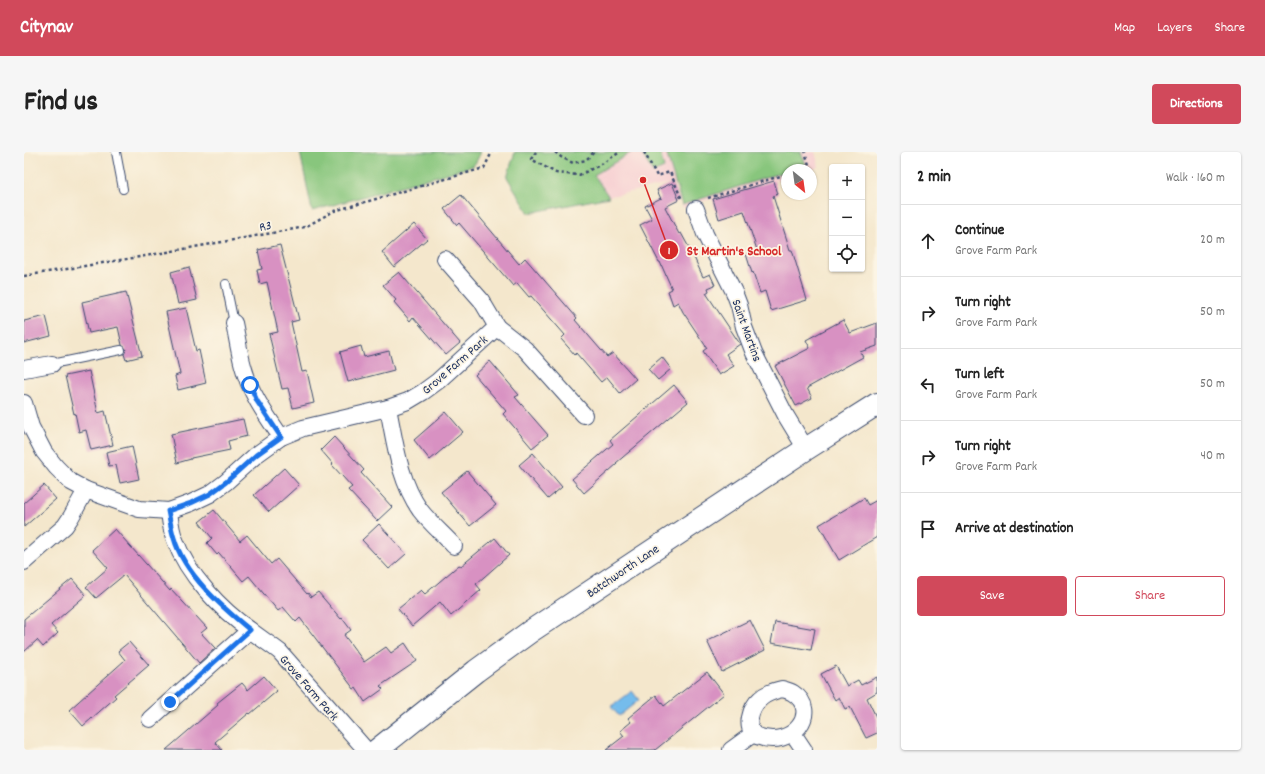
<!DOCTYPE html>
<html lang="en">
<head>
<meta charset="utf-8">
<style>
	:root { --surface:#fff; --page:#f6f6f6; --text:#222; --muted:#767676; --line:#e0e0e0; --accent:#d1495b }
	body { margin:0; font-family:Dekko,sans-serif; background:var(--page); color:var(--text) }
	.controls { position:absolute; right:12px; top:12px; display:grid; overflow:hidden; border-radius:4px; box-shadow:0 1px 3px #0004 }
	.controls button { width:36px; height:36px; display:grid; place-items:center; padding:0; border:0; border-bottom:1px solid var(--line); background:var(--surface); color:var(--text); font:20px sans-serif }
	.compass { position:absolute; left:757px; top:12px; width:36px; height:36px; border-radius:50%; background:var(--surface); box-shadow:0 1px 3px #0004; rotate:151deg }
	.stop { position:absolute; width:12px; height:12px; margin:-9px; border:3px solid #1a73e8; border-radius:50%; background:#fff }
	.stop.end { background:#1a73e8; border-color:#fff; box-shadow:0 1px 4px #0008 }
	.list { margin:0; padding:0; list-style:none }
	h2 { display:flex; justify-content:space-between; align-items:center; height:52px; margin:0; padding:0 16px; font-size:17px }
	h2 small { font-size:13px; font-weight:400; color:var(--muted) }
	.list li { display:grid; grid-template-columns:26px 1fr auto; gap:12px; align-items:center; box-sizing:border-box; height:72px; padding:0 16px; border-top:1px solid var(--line) }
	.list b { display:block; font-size:15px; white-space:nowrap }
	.list p { margin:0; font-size:13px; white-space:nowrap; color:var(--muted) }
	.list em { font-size:13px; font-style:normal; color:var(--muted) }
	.actions { display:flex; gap:8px; padding:12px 16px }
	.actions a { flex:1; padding:9px 0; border:1px solid var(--accent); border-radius:4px; text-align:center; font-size:14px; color:var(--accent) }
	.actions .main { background:var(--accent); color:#fff }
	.icon { flex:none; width:22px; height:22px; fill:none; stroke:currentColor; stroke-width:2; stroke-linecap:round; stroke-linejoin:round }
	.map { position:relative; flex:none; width:853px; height:598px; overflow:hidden; border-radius:4px }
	header { display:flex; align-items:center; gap:24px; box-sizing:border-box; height:56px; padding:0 20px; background:var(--accent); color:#fff }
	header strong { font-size:19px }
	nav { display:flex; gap:22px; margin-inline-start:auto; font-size:14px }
	.intro { display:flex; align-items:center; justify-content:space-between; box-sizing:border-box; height:96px; padding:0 24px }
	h1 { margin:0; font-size:28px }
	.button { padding:10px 18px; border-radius:4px; background:var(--accent); color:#fff; font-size:14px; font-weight:700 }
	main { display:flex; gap:24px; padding:0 24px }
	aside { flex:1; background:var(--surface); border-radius:4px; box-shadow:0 1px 3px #0004 }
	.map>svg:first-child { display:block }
	.built { fill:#f7cfd2 }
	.green { fill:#88c67d; stroke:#527a6e }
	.water { fill:#75bcec; stroke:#4876a5 }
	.building { fill:#d891c2 }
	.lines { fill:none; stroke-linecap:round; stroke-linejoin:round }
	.lane-casing { stroke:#3c4b6e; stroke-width:10 }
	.street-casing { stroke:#3c4b6e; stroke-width:18 }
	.secondary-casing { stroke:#3c4b6e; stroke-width:24 }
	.path { stroke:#3c4b6e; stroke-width:2.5; stroke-dasharray:3 3; stroke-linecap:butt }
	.lane { stroke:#fff; stroke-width:8 }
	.street { stroke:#fff; stroke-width:16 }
	.secondary { stroke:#fff; stroke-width:22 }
	.route { stroke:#1a73e8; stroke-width:5 }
	.labels { text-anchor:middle; stroke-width:3.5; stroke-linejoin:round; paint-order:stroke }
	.street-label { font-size:13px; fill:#1b2f5e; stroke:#fcf5e5 }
	.leader { fill:none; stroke:#d62828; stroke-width:1.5 }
	.callout-dot { fill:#d62828; stroke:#fcf5e5; stroke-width:1.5 }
	.mark-label { font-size:12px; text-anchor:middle; font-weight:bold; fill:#fff }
	.callout-label { font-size:14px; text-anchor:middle; font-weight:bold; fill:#d62828; stroke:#fcf5e5; stroke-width:3.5; stroke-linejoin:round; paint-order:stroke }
</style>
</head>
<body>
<header>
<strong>Citynav</strong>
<nav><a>Map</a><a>Layers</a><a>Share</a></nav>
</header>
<div class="intro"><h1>Find us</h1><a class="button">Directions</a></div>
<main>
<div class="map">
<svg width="853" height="598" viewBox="0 0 853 598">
	<rect width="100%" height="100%" fill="#fcf5e5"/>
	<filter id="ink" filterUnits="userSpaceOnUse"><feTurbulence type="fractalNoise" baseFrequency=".025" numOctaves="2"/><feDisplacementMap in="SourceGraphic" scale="8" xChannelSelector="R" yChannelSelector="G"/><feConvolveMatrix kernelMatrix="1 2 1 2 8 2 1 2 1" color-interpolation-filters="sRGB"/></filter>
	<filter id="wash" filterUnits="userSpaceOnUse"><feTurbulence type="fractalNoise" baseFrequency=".012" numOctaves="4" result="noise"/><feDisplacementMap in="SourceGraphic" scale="16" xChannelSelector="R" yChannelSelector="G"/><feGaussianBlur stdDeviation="0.9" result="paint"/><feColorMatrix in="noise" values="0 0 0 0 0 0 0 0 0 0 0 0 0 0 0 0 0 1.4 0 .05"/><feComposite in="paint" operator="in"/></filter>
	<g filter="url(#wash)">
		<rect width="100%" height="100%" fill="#f4e7cc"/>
		<path class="built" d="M491,0H791L795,15L786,18H763V25L680,49L659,56L650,31L505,61L483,25Z"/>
		<g class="green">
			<path d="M276,0H457L452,10L449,14L288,59Z"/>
			<path d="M491,0H608L570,23L585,45L505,61L483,25Z"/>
			<path d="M617,0H636L640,16L629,21Z"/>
			<path d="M642,0H777L782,13L767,18H763V19L658,53Z"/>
		</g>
		<path class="water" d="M608,539L615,548L595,564L587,555Z"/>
		<g id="blocks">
			<g class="building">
				<path d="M750,29L754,42L749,44L766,98H768L783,148L747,159L741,139L736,141L729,120L728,121L722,102L733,98L720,59L695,67L689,47Z"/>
				<path d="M648,31L655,48L641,55L655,82L657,81L668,101L679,125L686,122L691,133L684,136L685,139L682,141L716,192L702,202L710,214L695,223L679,199L683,196L659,160L654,150L649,153L644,139L648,137L636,110H635L616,73L628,67L621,54L637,46V47L633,38Z"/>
				<path d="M437,43L495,112L501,106L553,166L551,168L583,205L589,201L612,227L596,241L583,225L577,230L552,201L551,203L537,187L541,183L507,144L505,145L493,131L489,134L435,71L433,73L420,57Z"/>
				<path d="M390,72L403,87L370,115L358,100Z"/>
				<path d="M256,93L275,168L267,170L278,220L283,219L290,251L269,256L264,236L258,237L245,182L254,180L243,130L236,132L233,118L238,117L234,98Z"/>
				<path d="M165,115L173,148L154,152L147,120Z"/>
				<path d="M375,120L436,191L422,203L389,165L386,169L370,150L372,148L359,133Z"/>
				<path d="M102,140L118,204L102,208L100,202L102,197L98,193L94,175L65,181L58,150Z"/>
				<path d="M162,156L172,199L175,198L182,231L154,238L151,224L156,222L142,160Z"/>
				<path d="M22,164L27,184L0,191V169Z"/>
				<path d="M819,168L826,181L853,171V194L836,200L839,205L783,236L788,246L772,254L751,214L786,196L782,188Z"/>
				<path d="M337,194L340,205L365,199L370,218L324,230L316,200Z"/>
				<path d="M638,205L647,217L634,228L624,217Z"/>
				<path d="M466,209L495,243L491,245L524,283L508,296L479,262L482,259L451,223Z"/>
				<path d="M65,219L74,261L81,259L89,293L67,298L62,278L55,280L51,261L50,262L41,224Z"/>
				<path d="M650,233L664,250L592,311L593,312L560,341L548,327L589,292L586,288Z"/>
				<path d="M422,260L439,280L406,308L390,288Z"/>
				<path d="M219,267L223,284L204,289L206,298L167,306V307L153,311L147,282Z"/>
				<path d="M310,285L340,318L337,321L368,355L353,369L324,338L328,335L308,313L309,312L297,298Z"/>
				<path d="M108,294L115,327L96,331L92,313L85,314L82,300Z"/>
				<path d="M509,301L538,335L524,347L495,313Z"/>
				<path d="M260,316L275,333L245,360L230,343Z"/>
				<path d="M443,319L472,353L446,374L417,340Z"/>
				<path d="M20,333L32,347L0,375V351Z"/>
				<path d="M840,346L844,353L853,348V385L815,408L795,373Z"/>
				<path d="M190,358L216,389L223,383L247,412L253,407L283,442L284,441L287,445L294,440L317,467L318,466L327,478L320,483L340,510L362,495L367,501L381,491L393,509L356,534L359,537L341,550L332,536L330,537L276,466L272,470L259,455L254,459L225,424L219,429L195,401L193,403L183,391L188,386L175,370Z"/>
				<path d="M355,372L382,402L365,417L338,388Z"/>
				<path d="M91,377L146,439L147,437L183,476L177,481L191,496L175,511L100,423L72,446L62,435L84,416L68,398Z"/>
				<path d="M471,386L485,403L452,432L457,438L427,464L416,450L388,474L374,457L397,438L401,442L435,413L437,414Z"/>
				<path d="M48,427L62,443L27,473L34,481L19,495L13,488L0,500V467Z"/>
				<path d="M726,468L741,498L698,520L683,489Z"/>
				<path d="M751,470L791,477L787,498L747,491Z"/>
				<path d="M105,490L125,513L90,543L92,545L59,574L45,558L101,508L94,499Z"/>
				<path d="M812,514L823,534L834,528L837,533L853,525V540L843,546L853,567V581L842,586L826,555L821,557L815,545L811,548L797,522Z"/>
				<path d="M683,520L700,542L631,598H582L600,584L596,579L607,570L604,566L632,543L640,554Z"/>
				<path d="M240,524L253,539L226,562L225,561L191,590L198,598H142L194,553L193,551L218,531L224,538Z"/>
			</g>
		</g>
	</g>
	<g filter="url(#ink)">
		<use href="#blocks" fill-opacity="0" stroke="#3c4b6e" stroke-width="1"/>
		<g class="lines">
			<defs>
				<g id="lane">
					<path d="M92,0L99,37"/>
					<path d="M202,132L210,171"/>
					<path d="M28,212L97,198"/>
				</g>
				<g id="street">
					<path d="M672,57L681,82L710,140L715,153L720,175L730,201L762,264L782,297"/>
					<path d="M421,107L457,148L473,175L501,197L560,263"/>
					<path d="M210,171C213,185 215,200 219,214C226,241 242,263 257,285"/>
					<path d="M0,217L28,212"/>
					<path d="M0,251L7,275L20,300L32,315L47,330L62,338L115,357L145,359L167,351L186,342L202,330L232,303L257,285L279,276L364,256L384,249L399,240L414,229L473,175"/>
					<path d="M364,256C371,290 375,328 396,358C406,371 419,382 430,394"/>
					<path d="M145,359C146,368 147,379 151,388C163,422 197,458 226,478C236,486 246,492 256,500L342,598"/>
					<path d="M0,410L41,374L47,365L62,338"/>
					<path d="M758,537C762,538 766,539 769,541C797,559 769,598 733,584C719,577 727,555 736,547C742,541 750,539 758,537Z"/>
					<path d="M126,567L226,478"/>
					<path d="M770,583L780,598"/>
					<path d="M707,598L729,582"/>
				</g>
				<path id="secondary" d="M353,598L452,519L507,479L782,297L853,252"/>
			</defs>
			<use href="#lane" class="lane-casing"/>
			<use href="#street" class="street-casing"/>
			<use href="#secondary" class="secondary-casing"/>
			<g class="path">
				<path d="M512,0L507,7L532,21L555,23L576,13L596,0"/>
				<path d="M531,0L537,5L549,11L562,8L570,0"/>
				<path d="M620,0L633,24L646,20L658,48"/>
				<path d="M778,18L786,16L781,0"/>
				<path d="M684,46L763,22"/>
				<path d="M0,124L121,104L281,75L310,59L460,16L468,0"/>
			</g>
			<use href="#lane" class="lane"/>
			<use href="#street" class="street"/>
			<use href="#secondary" class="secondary"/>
		</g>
	</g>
	<g class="lines" filter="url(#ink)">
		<path class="route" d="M146,550L226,478C198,455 160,422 150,386C147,377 146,368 144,359L167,351L186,342L202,330L232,303L257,285L233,249L226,233"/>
	</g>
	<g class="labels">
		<g class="street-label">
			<text transform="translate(241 73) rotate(-10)" y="5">R3</text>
			<text transform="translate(724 178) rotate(70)" y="5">Saint Martins</text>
			<text transform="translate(430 212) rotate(-41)" y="5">Grove Farm Park</text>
			<text transform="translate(598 418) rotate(-34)" y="5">Batchworth Lane</text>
			<text transform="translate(286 535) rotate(49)" y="5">Grove Farm Park</text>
		</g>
	</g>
	<path class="leader" d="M619 28L645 98"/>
	<g class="callout-dot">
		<circle cx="619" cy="28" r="4"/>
		<circle cx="645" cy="98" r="10"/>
	</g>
	<g class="mark-label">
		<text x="645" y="102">1</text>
	</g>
	<g class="callout-label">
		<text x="710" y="103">St Martin's School</text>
	</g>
</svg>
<div class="controls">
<button>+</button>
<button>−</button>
<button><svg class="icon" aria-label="locate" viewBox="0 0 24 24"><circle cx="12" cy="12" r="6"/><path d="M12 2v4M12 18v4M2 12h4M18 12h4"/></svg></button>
</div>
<svg class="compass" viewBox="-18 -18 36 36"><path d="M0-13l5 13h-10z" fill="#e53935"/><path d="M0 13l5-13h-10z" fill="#767676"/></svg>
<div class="stop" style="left:226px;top:233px"></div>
<div class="stop end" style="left:146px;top:550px"></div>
</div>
<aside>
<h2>2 min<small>Walk · 160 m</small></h2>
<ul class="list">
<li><svg class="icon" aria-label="ahead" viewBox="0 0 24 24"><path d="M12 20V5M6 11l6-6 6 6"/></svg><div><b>Continue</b><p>Grove Farm Park</p></div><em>20 m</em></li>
<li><svg class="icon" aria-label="right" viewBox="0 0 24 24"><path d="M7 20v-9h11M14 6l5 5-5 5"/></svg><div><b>Turn right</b><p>Grove Farm Park</p></div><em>50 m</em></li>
<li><svg class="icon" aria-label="left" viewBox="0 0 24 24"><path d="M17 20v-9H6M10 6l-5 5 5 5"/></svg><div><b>Turn left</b><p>Grove Farm Park</p></div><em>50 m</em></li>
<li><svg class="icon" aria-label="right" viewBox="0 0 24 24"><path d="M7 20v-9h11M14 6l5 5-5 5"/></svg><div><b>Turn right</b><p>Grove Farm Park</p></div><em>40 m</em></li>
<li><svg class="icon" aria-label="arrive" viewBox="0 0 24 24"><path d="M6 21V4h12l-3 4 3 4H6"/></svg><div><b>Arrive at destination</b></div></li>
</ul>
<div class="actions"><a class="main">Save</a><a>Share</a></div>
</aside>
</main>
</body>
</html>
